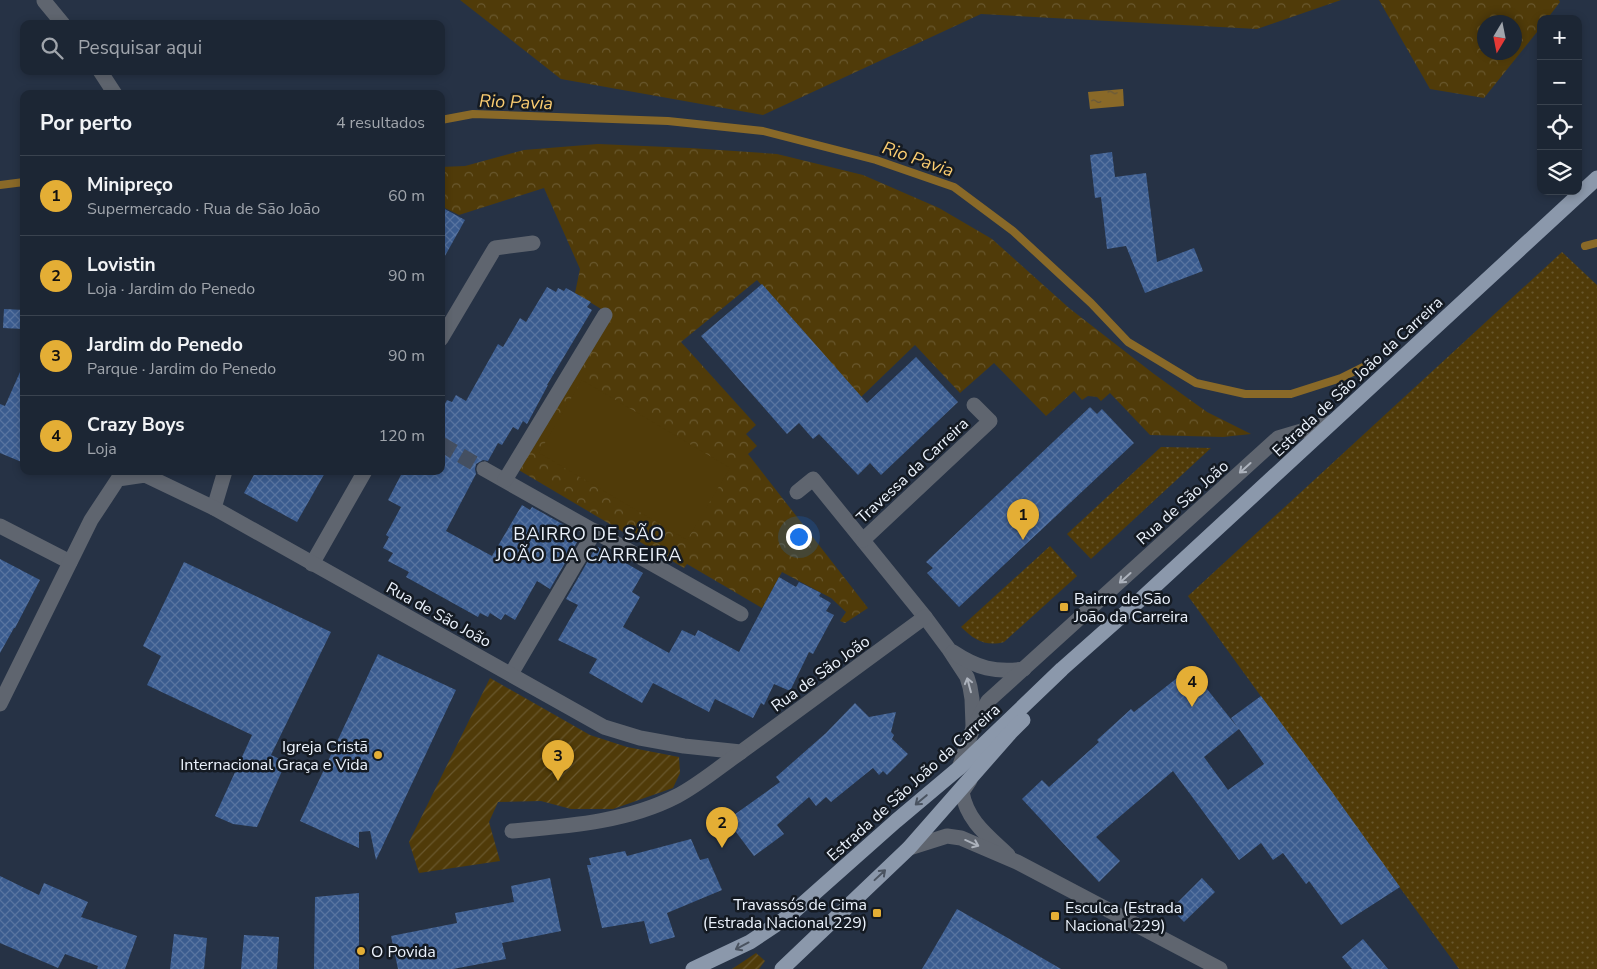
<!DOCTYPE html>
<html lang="pt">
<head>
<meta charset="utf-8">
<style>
	:root { --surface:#1c2634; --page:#252e3c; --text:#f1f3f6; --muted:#a0a5ac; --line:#3a434f; --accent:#e4ae35 }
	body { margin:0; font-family:"Nunito Sans",sans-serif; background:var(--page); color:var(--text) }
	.controls { position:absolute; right:15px; top:15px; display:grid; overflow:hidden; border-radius:10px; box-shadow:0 2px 8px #0003 }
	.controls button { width:45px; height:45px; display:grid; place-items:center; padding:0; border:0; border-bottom:1px solid var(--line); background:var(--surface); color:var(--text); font:25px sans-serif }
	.compass { position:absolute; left:1477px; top:15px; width:45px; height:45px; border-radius:50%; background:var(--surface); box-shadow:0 2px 8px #0003; rotate:190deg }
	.you { position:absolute; left:798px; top:536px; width:18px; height:18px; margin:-12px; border:4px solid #fff; border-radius:50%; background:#1a73e8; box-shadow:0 0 0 8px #1a73e833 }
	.badge { display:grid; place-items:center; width:32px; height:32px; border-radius:50%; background:var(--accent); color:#111; font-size:16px; font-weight:700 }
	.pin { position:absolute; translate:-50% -41px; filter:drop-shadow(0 1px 2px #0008) }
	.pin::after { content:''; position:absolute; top:26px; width:18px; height:15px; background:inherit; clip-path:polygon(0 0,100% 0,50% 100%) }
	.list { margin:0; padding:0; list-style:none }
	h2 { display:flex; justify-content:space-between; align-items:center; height:65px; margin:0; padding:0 20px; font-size:21px }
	h2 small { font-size:16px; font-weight:400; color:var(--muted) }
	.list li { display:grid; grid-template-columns:32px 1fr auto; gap:15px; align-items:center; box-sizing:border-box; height:80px; padding:0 20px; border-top:1px solid var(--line) }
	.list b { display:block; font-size:19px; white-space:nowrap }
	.list p { margin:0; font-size:16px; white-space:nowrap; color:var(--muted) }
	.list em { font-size:16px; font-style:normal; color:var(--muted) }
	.icon { flex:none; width:28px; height:28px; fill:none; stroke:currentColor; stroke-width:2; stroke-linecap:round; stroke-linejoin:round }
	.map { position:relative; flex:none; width:1597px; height:969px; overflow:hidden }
	.search { position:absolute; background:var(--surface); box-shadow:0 2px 8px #0003; left:20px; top:20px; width:425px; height:55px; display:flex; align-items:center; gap:12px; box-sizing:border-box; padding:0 18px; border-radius:10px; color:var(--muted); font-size:19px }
	.panel { position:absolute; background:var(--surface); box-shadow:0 2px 8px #0003; left:20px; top:90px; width:425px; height:385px; border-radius:10px }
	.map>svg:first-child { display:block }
	.grass { fill:url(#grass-dots) }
	.forest { fill:url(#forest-crowns); fill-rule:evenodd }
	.garden { fill:url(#garden-furrows) }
	.pitch { fill:#503b09 }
	.water { fill:url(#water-ripples) }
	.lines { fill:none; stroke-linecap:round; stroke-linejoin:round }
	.stream { stroke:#896928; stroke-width:8 }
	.building { fill:url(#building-cross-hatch); fill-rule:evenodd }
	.minor-tunnel { stroke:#444f61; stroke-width:15; stroke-dasharray:15 8; stroke-linecap:butt }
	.minor { stroke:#5f656f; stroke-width:15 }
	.major { stroke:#8b98ab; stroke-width:15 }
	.oneway { stroke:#adb3bd }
	.oneway2 { stroke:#4a5360 }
	.poi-dot { fill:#e4ae35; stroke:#141a22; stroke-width:2 }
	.labels { text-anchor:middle; stroke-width:5; stroke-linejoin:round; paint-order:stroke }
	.street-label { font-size:16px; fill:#ecf3fd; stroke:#141a22 }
	.poi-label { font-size:16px; fill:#ecf3fd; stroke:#141a22; text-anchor:start }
	.water-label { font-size:18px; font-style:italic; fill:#fbcd71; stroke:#141a22 }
	.neighbourhood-label { font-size:18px; letter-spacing:1px; fill:#ecf3fd; stroke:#141a22 }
</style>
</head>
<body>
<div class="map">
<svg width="1597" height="969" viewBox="0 0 1597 969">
	<defs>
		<pattern id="grass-dots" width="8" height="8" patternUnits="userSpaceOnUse" patternTransform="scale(1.25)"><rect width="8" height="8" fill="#503b09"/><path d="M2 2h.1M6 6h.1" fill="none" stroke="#69582e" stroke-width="1.8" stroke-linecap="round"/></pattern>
		<pattern id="forest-crowns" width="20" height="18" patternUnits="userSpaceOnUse" patternTransform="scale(1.25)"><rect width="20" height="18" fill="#503b09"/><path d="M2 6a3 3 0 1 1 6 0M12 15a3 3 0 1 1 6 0" fill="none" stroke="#69582e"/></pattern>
		<pattern id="garden-furrows" width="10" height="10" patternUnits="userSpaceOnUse" patternTransform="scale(1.25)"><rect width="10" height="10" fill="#503b09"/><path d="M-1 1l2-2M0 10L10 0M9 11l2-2" fill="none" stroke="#69582e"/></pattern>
		<pattern id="water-ripples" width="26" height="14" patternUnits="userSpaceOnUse" patternTransform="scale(1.25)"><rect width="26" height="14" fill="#896928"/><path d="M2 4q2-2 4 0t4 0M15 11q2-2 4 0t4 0" fill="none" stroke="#65573c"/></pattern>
		<pattern id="building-cross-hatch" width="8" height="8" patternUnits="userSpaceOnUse" patternTransform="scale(1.25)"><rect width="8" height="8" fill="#3b5c8f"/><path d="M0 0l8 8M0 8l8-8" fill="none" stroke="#5874a0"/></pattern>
	</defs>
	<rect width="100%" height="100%" fill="#263245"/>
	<g class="grass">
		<path d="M1562,252L1597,285V969H1459L1188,596Z"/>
		<path d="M1161,447L1211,448L1091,559L1067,534Z"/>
		<path d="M1050,546L1077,576L1004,642C986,647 974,640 961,627Z"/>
	</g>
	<g class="forest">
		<path d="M460,0H1341L1257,29L981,14L763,115L561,79Z"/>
		<path d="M1379,0H1559L1560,2L1547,19H1541V27L1484,98L1430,89ZM1514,22V52H1484V22Z"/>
		<path d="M598,144L690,148L777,154L863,175L939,208L992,239L1069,308L1154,374L1207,412L1251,434L1223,437L1150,435L1110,393L1101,401L1097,397L1088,396L1082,400L1074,391L1046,416L994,363L960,393L915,345L861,397L757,280L681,342L756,425L746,434L757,446L748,454L868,608L845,623L840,621L846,612L831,598L782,572L762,608L687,564L684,568L517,469L611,315L575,293L580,269L544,188L459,215L441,206V167L465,166L524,150Z"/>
	</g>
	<g class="garden">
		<path d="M490,678L590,735L627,747L679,757L680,773L673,788L613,809H571L541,801L498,802L489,822L500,861L419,873L409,842Z"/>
		<path d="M756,953L765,961L759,969H732Z"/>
	</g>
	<path class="pitch" d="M582,380L730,468L687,540L539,453Z"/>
	<path class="water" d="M1123,89L1124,106L1090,109L1088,92Z"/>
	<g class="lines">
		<g class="stream">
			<path d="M441,120L473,114L668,121L763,131L876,160L954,187L1013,231L1091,303L1128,342L1196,383L1245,394H1291L1341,378L1373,362"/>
			<path d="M0,185L24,182"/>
			<path d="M1585,246L1597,243"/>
		</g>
	</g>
	<g class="building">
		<path d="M1112,152L1115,177L1146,173L1157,262L1194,248L1203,271L1145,293L1126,246L1107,249L1101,197L1095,198L1090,155Z"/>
		<path d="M441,207L465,220L441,263Z"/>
		<path d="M762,284L867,403L916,357L958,402L881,475L870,463L858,475L819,434L813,439L799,423L787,434L701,336Z"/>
		<path d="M547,287L556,292L558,288L564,291L566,288L591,302L587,307L592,310L547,385H548L527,424L523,421L518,430L513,427L502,445L498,443L488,461L483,460L476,464L475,469L476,474L446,531L492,556L522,505L530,510L532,507L566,526L565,528L580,537L550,589L537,581L515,620L505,614L501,620L490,613L488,617L480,613L478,617L406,577L409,572L388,561L393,553L383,548L389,537L386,535L401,507L388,500L403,471H441V411L447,400L452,402L456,395L466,401L498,344L503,347L520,318L526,322Z"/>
		<path d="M4,309L24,310V329L3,328Z"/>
		<path d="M24,363V463L0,453V404L5,406Z"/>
		<path d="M1090,407L1097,414L1102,409L1134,443L959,607L927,573L933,568L926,562Z"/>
		<path d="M256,471H326L297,522L244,493Z"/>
		<path d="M596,547H598L643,573L632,592L640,597L623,627L669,653L682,630L695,636L698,630L739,652L779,577L796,587L799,582L821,593L819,596L831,603L826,611L834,615L813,654L809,652L790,691L774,684L764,705L761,703L753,718L715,699L709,712L653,683L642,703L589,673L597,659L558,640L578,605L566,599Z"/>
		<path d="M0,559L40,580L15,628H14L0,653Z"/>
		<path d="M184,562L331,632L271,755L286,762L257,827L233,824L215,816L252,735L147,685L161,656L143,646Z"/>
		<path d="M378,654L456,690L376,860L370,831L359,832V848L300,821Z"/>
		<path d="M1177,678L1186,689L1199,679L1238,728L1231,718L1261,696L1322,778L1400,887L1341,925L1309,881L1306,884L1283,853L1273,860L1261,843L1239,860L1173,771L1096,837L1120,861L1099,882L1022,799L1042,780L1049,787L1099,742L1097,740L1131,709L1134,712ZM1239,729L1264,764L1228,790L1204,757Z"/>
		<path d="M855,703L869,717L896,712L891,732L894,735L892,739L908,754L887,775L883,771L879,775L873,768L831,802L826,797L816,806L809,797L777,825L784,834L754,856L727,820L780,782L776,777L826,733Z"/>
		<path d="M691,839L700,860L708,858L722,890L667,913L675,937L650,944L644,921L602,928L587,865H591L589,858L625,851L627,856Z"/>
		<path d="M0,876L39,895L44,883L88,902L81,917L137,936L125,969H97L98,966L65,954L58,968L0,943Z"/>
		<path d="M550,878L561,931L502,943L506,959L453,969H398L391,936L457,923L455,913L514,902L511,886Z"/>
		<path d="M1202,878L1215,892L1184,922L1171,909Z"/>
		<path d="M359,893V969H314L315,897Z"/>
		<path d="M957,909L1006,937L1061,969H922Z"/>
		<path d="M174,934L207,938L204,969H170Z"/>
		<path d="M244,935L279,937L277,969H241Z"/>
		<path d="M1363,939L1388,969H1352L1342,957Z"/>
	</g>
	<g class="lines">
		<path class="minor-tunnel" d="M441,444L484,469"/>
		<g class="minor">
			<path d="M44,1L63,24"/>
			<path d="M100,71L115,94"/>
			<path d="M441,339L495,248L533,243"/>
			<path d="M484,469L741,614"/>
			<path d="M505,480L605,315"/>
			<path d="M797,492L813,479L925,617L948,648L967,677L970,687L972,699L973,726"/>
			<path d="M214,508L225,471"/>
			<path d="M0,526L70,562"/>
			<path d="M863,540L990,421L974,405"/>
			<path d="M312,564L365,471"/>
			<path d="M953,652C977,668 995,673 1024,669"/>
			<path d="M511,674L595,531"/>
			<path d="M0,704L91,520L118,479L145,475L214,508L604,727L640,738L684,746L741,752L925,617"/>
			<path d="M959,768L973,728L988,701L1278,438L1332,422"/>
			<path d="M970,780L962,792C967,821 988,836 1008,855"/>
			<path d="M512,831C568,826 627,822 677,796C697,786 721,766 741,752"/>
			<path d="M909,848L947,836L961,838L1017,862L1220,969"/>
		</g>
		<g class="major">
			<path d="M693,969L750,942L789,916L896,821L959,768L1062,669L1141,599L1597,178"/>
			<path d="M782,969L909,848L1010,733L1023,720"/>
		</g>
	</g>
	<defs><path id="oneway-shaft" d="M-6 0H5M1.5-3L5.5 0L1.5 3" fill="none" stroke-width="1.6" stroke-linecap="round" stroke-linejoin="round" transform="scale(1.25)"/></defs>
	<g class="oneway">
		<use href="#oneway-shaft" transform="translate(1245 468) rotate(138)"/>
		<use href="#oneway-shaft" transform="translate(1125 578) rotate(138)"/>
		<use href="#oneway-shaft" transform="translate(969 685) rotate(-105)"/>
		<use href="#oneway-shaft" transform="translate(972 843) rotate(24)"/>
	</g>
	<g class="oneway2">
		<use href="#oneway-shaft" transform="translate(921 800) rotate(140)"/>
		<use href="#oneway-shaft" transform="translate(880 875) rotate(-43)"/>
		<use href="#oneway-shaft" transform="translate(742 946) rotate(152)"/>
	</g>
	<g class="poi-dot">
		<rect x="1059" y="602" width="10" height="10" rx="2.5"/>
		<circle cx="378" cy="755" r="5"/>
		<rect x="872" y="908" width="10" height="10" rx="2.5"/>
		<rect x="1050" y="911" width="10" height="10" rx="2.5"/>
		<circle cx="361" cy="951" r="5"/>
	</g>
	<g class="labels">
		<g class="street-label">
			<text transform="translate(1357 376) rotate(-43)" y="6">Estrada de São João da Carreira</text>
			<text transform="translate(912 470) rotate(-43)" y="6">Travessa da Carreira</text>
			<text transform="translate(1182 502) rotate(-42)" y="6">Rua de São João</text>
			<text transform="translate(439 614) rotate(29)" y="6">Rua de São João</text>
			<text transform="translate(820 673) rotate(-36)" y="6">Rua de São João</text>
			<text transform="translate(913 782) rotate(-42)" y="6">Estrada de São João da Carreira</text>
		</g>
		<g class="poi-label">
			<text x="1074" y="604">Bairro de São<tspan x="1074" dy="18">João da Carreira</tspan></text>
			<text x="368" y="752" text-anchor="end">Igreja Cristã<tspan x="368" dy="18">Internacional Graça e Vida</tspan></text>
			<text x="867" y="910" text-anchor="end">Travassós de Cima<tspan x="867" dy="18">(Estrada Nacional 229)</tspan></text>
			<text x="1065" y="913">Esculca (Estrada<tspan x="1065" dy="18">Nacional 229)</tspan></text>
			<text x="371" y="957">O Povida</text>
		</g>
		<g class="water-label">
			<text transform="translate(516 102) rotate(2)" y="6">Rio Pavia</text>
			<text transform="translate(918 159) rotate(19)" y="6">Rio Pavia</text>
		</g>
		<g class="neighbourhood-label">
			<text x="589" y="540">BAIRRO DE SÃO<tspan x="589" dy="21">JOÃO DA CARREIRA</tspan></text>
		</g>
	</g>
</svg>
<div class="controls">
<button>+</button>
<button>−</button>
<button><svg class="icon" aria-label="locate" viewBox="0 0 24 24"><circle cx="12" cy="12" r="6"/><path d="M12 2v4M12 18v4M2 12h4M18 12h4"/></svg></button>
<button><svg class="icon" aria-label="layers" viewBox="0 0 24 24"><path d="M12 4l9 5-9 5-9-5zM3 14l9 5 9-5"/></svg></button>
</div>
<svg class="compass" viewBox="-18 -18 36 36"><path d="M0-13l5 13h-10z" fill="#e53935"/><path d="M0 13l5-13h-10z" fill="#a0a5ac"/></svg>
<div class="you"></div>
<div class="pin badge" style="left:1023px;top:540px">1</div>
<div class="pin badge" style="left:722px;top:848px">2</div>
<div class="pin badge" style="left:558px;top:781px">3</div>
<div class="pin badge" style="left:1192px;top:707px">4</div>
<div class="search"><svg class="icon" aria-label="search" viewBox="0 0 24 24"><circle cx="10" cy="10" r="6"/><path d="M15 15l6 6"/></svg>Pesquisar aqui</div>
<section class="panel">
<h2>Por perto<small>4 resultados</small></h2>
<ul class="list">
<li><span class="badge">1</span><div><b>Minipreço</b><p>Supermercado · Rua de São João</p></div><em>60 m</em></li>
<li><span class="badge">2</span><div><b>Lovistin</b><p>Loja · Jardim do Penedo</p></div><em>90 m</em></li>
<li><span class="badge">3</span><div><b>Jardim do Penedo</b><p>Parque · Jardim do Penedo</p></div><em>90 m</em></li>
<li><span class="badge">4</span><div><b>Crazy Boys</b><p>Loja</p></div><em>120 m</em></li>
</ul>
</section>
</div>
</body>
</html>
